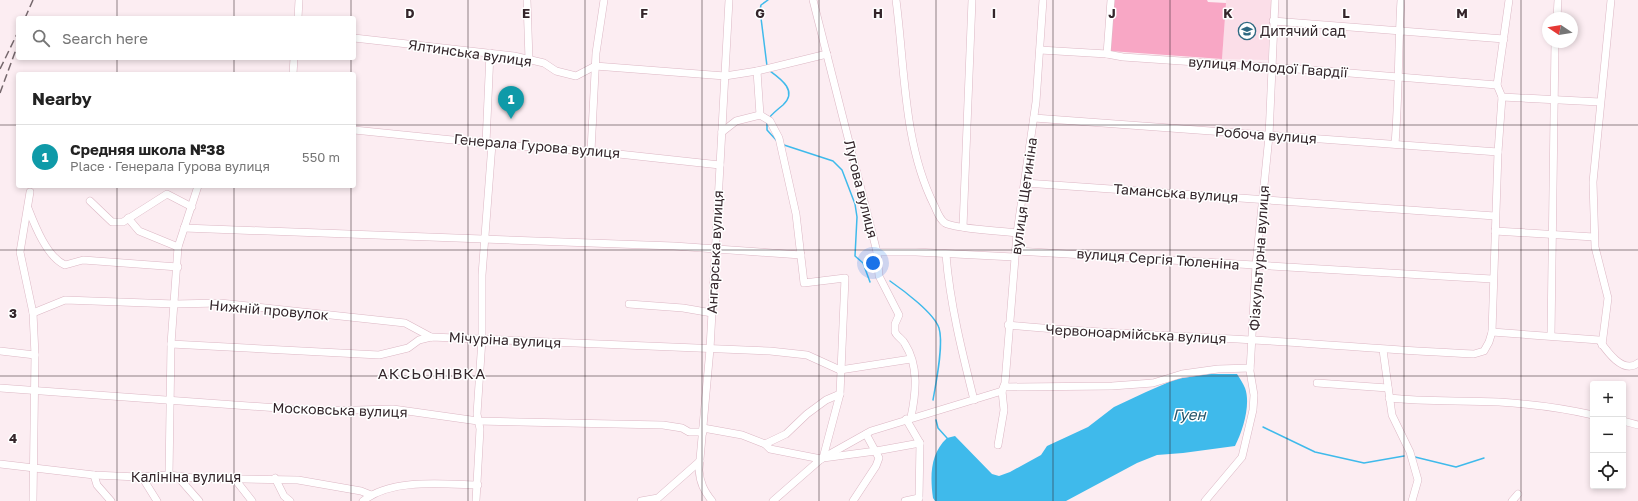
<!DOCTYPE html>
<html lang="en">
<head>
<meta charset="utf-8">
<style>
	:root { --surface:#fff; --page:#f6f6f6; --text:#222; --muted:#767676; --line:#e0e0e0; --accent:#111827 }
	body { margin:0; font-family:"Golos Text",sans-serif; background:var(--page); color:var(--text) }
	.controls { position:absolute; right:12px; bottom:12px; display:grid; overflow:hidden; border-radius:4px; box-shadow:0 2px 6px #0003 }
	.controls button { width:36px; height:36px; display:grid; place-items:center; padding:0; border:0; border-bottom:1px solid var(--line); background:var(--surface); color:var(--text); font:20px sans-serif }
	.compass { position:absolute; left:1542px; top:12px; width:36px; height:36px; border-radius:50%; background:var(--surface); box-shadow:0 2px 6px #0003; rotate:282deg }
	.you { position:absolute; left:873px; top:263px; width:14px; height:14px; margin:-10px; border:3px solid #fff; border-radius:50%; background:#1a73e8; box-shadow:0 0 0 6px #1a73e833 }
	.badge { display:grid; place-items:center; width:26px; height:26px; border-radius:50%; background:var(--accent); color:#fff; font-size:13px; font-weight:700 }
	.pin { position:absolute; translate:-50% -33px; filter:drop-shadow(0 1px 2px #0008) }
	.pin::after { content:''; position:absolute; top:21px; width:14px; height:12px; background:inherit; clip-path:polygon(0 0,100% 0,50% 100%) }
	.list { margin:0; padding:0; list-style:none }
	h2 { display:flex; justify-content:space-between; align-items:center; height:52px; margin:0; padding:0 16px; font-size:17px }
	h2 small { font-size:13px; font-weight:400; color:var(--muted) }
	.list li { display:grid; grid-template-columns:26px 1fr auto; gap:12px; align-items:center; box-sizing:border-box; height:64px; padding:0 16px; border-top:1px solid var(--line) }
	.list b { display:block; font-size:15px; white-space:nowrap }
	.list p { margin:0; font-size:13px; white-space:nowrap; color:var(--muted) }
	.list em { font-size:13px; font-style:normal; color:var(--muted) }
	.icon { flex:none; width:22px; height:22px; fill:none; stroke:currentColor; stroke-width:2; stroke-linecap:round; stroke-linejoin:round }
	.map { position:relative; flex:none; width:1638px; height:501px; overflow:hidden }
	.search { position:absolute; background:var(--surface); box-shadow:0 2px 6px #0003; left:16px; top:16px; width:340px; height:44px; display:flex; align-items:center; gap:10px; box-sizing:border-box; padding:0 14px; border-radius:4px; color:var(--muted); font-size:15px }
	.panel { position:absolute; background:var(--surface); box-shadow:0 2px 6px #0003; left:16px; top:72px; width:340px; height:116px; border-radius:4px }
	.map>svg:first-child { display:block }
	.built { fill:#fbdee8 }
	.forest { fill:#f8a7c5 }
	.water { fill:#3fbaeb }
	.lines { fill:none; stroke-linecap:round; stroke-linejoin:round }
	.stream { stroke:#3fbaeb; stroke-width:1.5 }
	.minor-casing { stroke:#dcb7c4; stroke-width:8 }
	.minor { stroke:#fff; stroke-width:7 }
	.rail { stroke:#75676c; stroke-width:1.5; stroke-dasharray:8 4; stroke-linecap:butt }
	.grid { fill:none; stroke:#34262b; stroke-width:1; stroke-opacity:0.55 }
	.labels { text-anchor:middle; stroke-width:3; stroke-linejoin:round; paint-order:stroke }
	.poi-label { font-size:14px; fill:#34262b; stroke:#fff; text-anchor:start }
	.street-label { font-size:14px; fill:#34262b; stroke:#fff }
	.neighbourhood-label { font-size:15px; letter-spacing:1px; fill:#34262b; stroke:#fff }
	.water-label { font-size:15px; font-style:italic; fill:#235469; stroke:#fff }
	.grid-label { font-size:13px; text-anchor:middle; font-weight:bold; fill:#34262b; stroke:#fff; stroke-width:3; stroke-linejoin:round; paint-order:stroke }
</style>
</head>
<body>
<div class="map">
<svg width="1638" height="501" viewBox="0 0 1638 501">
	<rect width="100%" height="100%" fill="#fcedf2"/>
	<path class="built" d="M1226,0H1272L1268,60L1222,59Z"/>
	<path class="forest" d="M1113,0H1207L1208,2L1226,3L1222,59L1110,51Z"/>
	<path class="water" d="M1209,374H1237C1240,379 1243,383 1245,388C1251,404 1243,431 1235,446L1183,453L1157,455L1137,463L1066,501H935L933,498C930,476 930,454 947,438L955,436L992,474L999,476L1010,472L1041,455L1047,446L1088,427L1114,407L1146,392L1176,379Z"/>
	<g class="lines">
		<g class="stream">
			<path d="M767,66L760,10L761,5L768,0"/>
			<path d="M769,118C773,113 778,109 783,105C798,91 781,79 770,71"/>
			<path d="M767,121V130L777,141"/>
			<path d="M784,145L833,161L842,170L855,204L857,217L855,256L863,263L870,282"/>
			<path d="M890,281C903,290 934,313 939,328C944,344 936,383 933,400"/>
			<path d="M936,420L938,428L947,438"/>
			<path d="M1263,427L1315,452L1364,463L1404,456"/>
			<path d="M1415,457L1456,467L1484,458"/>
		</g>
		<defs>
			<g id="minor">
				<path d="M527,0L529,60"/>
				<path d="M813,0L877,252L879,276L899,315L895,324V332C897,337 903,339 905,344C919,366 916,393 911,417"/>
				<path d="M896,0C905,67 903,143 934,205C937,211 939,219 945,223C955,229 1002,231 1017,233"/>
				<path d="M298,18L299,0"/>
				<path d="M1557,18L1558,0"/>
				<path d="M1273,21L1504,39"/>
				<path d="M354,38L514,56L544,63L556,71L576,76L595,66L725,76L757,71L827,54"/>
				<path d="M1040,50L1107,54L1123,57L1325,71L1497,85"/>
				<path d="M1107,54L1111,0"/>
				<path d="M757,71L760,115"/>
				<path d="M293,74L294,58"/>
				<path d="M1502,97L1600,102"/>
				<path d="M1034,118L1498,152"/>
				<path d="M354,130L492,144L600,152L720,165"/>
				<path d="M722,132L736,121L760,115L770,121L779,138L796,214L804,283L845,278L840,394L823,458L876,451L920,443"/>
				<path d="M486,143L490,53"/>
				<path d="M1395,144C1399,96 1398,48 1401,0"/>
				<path d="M591,151L596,53L604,0"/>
				<path d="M1025,183L1495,216"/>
				<path d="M30,192L20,252L33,313L35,355L33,501"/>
				<path d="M90,201L112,222H123L167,194L192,207"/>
				<path d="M28,208C35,226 47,257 65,265L83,260L178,267"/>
				<path d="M128,218L139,231L178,247"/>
				<path d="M963,227L972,0"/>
				<path d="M184,228L674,246L801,255"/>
				<path d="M1495,231L1594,237"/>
				<path d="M1015,251L1492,279"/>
				<path d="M877,252H916L1014,257"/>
				<path d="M946,255C950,304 962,352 974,400"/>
				<path d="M629,304L683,308L712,313"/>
				<path d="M33,313L65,300L175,304L220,303L405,323L431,337"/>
				<path d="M1008,325C1089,333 1172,335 1253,340C1327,344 1400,351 1474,354L1484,351L1489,342L1492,332L1498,152L1502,97L1497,85L1509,0"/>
				<path d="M1492,332L1599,340C1606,350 1623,375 1638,363"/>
				<path d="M1551,335L1555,42"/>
				<path d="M171,344L379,355L408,348L419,340L431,337L770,351L807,355L840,370"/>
				<path d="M1602,345L1608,298L1595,247L1593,182L1611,0"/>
				<path d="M1383,350L1392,415L1410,452L1418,480L1412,501"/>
				<path d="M0,351L35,355"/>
				<path d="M840,370L911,359"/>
				<path d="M1317,383L1388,388"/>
				<path d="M1004,387L1112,386L1153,383L1182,374L1218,369L1250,368"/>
				<path d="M0,388L320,411L393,409L478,421L663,425L682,428L689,432H703"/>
				<path d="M1002,391L1005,383L1017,233L1036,102L1043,0"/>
				<path d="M1389,398C1426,402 1462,400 1499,402C1531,404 1562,408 1593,415"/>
				<path d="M906,419L920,443L919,498"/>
				<path d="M1623,421L1638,425"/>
				<path d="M703,428L742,435L765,444L786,434L807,414L826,400L840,394"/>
				<path d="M765,444L770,449L821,459"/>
				<path d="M998,445L1004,410L1002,391"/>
				<path d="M0,464L94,475L138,477L169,475L194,478L298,480L361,491L371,495"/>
				<path d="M94,475L97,485L111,501"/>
				<path d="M169,475L171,344L178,247L198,186"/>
				<path d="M142,477L157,501"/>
				<path d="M178,477L199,501"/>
				<path d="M234,478L252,501"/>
				<path d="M275,478L284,496L290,501"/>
				<path d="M363,501C391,478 444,484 478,485"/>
				<path d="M476,501L480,429L477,414L482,339V275L492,144"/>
				<path d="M641,501L658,498L700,461"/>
				<path d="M712,501C704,491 700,483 699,470L710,349L729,0"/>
				<path d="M773,501L821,459L871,431L1002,391"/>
				<path d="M853,501L876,466L879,458L866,434"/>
				<path d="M905,501L919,498"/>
				<path d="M1205,501L1242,457L1253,410L1254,395L1250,371L1256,265L1269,136L1275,0"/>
				<path d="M1512,501L1518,494"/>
			</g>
		</defs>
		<use href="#minor" class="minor-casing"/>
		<use href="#minor" class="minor"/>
		<g class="rail">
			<path d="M25,18L33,0"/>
			<path d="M0,69L18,32"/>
			<path d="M0,93L18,44"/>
		</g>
	</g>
	<path class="grid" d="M117,0V18M234,0V18M351,0V18M468,0V501M585,0V501M702,0V501M819,0V501M936,0V501M1053,0V501M1170,0V501M1287,0V501M1404,0V501M1521,0V501M117,58V74M234,58V74M351,58V74M0,125H18M354,125H1638M117,186V501M234,186V501M351,186V501M0,250H1638M0,376H1638"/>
	<defs>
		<symbol id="school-ring" viewBox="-11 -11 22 22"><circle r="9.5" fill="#fff" stroke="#2e6881" stroke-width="1.5"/><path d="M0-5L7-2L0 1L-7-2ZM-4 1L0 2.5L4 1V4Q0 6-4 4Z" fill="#2e6881"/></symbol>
	</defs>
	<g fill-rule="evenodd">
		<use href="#school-ring" x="1237" y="21" width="20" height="20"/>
	</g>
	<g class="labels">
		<g class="poi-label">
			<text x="1260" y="36">Дитячий сад</text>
		</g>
		<g class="street-label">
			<text transform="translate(470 53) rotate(8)" y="5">Ялтинська вулиця</text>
			<text transform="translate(1268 67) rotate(4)" y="5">вулиця Молодої Гвардії</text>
			<text transform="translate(1266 135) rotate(4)" y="5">Робоча вулиця</text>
			<text transform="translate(537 146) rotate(5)" y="5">Генерала Гурова вулиця</text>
			<text transform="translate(861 189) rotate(76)" y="5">Лугова вулиця</text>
			<text transform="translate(1176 193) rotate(4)" y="5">Таманська вулиця</text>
			<text transform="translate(1024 196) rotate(-82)" y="5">вулиця Щетиніна</text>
			<text transform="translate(715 252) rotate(-87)" y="5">Ангарська вулиця</text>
			<text transform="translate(1259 258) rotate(-86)" y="5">Фізкультурна вулиця</text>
			<text transform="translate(1158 259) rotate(4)" y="5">вулиця Сергія Тюленіна</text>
			<text transform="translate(269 310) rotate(5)" y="5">Нижній провулок</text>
			<text transform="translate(1136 334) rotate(3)" y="5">Червоноармійська вулиця</text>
			<text transform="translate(505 340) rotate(3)" y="5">Мічуріна вулиця</text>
			<text transform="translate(340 410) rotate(2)" y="5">Московська вулиця</text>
			<text x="186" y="482">Калініна вулиця</text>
		</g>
		<g class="neighbourhood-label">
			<text x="432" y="379">АКСЬОНІВКА</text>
		</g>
		<g class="water-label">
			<text x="1189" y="420">Гуен</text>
		</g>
	</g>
	<g class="grid-label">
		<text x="410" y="18">D</text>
		<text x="526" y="18">E</text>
		<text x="644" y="18">F</text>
		<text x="760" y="18">G</text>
		<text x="878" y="18">H</text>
		<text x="994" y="18">I</text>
		<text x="1112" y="18">J</text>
		<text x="1228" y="18">K</text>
		<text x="1346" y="18">L</text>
		<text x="1462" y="18">M</text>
		<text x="13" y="318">3</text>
		<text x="13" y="443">4</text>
	</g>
</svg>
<div class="controls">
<button>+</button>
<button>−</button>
<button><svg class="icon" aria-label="locate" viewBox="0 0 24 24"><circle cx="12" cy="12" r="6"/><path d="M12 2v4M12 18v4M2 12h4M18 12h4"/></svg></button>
</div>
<svg class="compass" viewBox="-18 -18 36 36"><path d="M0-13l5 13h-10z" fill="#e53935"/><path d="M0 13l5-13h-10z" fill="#767676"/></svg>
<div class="you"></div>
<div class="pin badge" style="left:511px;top:119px;background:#0f9aa8">1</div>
<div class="search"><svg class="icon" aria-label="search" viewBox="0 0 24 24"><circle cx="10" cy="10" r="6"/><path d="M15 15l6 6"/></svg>Search here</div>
<section class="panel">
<h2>Nearby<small></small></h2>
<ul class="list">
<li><span class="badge" style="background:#0f9aa8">1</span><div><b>Средняя школа №38</b><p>Place · Генерала Гурова вулиця</p></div><em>550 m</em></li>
</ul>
</section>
</div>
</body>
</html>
